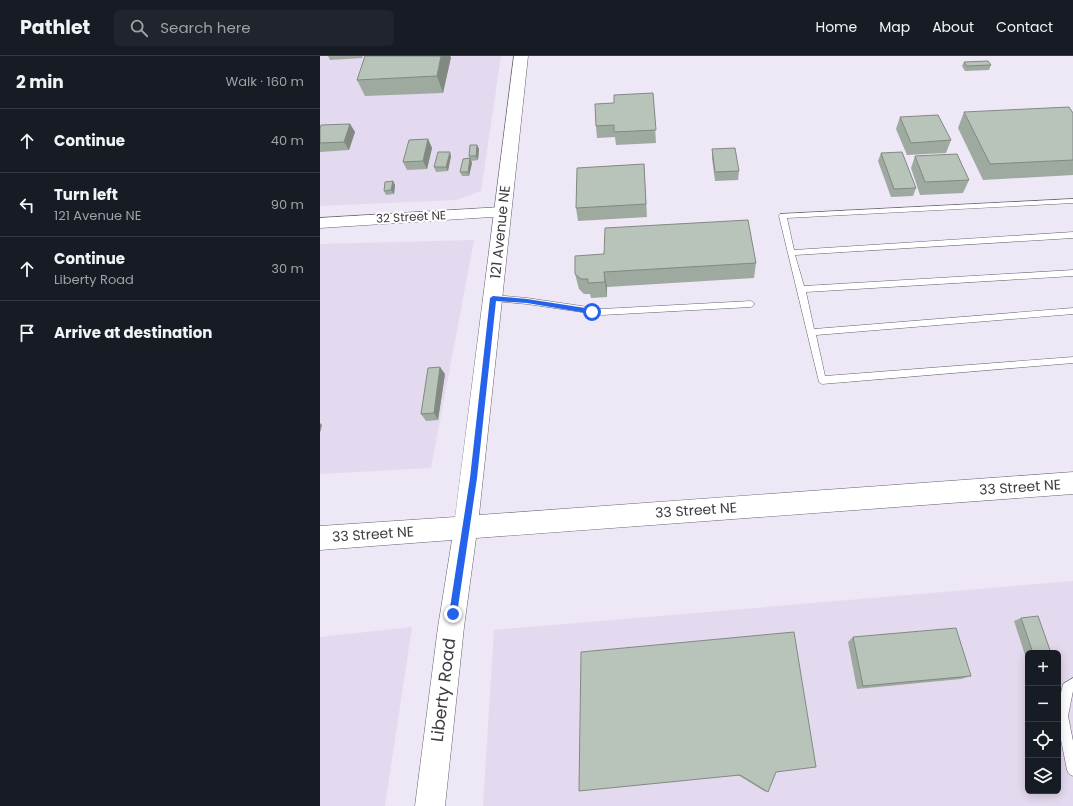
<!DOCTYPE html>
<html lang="en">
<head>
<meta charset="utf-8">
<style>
	:root { --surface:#171b24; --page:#20242c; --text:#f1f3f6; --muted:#9ea1a6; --line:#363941 }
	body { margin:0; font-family:Poppins,sans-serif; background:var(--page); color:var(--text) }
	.controls { position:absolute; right:12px; bottom:12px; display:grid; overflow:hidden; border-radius:6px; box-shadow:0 2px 10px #0003 }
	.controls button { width:36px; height:36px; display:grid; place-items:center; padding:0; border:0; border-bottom:1px solid var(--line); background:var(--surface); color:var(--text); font:20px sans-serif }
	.stop { position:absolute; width:12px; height:12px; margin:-9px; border:3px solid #2563eb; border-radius:50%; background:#fff }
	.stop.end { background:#2563eb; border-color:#fff; box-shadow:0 1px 4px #0008 }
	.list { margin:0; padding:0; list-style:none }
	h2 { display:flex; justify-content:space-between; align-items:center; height:52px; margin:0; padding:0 16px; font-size:17px }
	h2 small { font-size:13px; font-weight:400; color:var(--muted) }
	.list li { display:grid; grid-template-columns:26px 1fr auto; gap:12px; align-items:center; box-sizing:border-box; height:64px; padding:0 16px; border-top:1px solid var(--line) }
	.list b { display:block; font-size:15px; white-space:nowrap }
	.list p { margin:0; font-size:13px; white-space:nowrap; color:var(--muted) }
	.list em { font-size:13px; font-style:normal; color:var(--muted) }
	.icon { flex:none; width:22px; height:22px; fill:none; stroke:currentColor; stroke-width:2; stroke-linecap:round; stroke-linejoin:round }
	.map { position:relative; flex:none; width:753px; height:750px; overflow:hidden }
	header { display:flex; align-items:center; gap:24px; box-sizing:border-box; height:56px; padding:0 20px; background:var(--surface); border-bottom:1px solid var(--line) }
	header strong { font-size:19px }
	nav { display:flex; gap:22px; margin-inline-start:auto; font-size:14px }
	.search { width:280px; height:36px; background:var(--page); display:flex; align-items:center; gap:10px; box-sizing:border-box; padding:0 14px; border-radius:6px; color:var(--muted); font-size:15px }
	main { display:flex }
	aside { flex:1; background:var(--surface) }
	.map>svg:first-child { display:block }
	.built { fill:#e4daef; fill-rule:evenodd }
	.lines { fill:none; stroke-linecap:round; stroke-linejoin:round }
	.service-casing { stroke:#66606c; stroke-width:1 }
	.minor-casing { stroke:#66606c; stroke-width:1 }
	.tertiary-casing { stroke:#66606c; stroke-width:1 }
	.service { fill:#fff; fill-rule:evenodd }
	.minor { fill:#fff; fill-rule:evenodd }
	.tertiary { fill:#fff; fill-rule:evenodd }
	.wall { fill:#9ea99f }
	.shaded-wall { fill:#818982 }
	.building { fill:#b8c4b9; stroke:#818982 }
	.route { fill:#2563eb }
	.labels { text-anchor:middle; stroke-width:4; stroke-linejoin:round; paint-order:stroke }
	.far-street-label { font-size:12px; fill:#3e3b41; stroke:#fff }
	.street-label { font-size:14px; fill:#3e3b41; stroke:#fff }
	.near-street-label { font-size:17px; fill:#3e3b41; stroke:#fff }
</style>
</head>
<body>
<header>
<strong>Pathlet</strong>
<div class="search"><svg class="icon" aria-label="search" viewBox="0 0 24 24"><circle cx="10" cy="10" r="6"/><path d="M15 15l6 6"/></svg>Search here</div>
<nav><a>Home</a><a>Map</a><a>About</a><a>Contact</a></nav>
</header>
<main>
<aside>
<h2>2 min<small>Walk · 160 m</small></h2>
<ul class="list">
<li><svg class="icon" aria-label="ahead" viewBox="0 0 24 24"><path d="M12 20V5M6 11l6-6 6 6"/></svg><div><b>Continue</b></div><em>40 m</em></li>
<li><svg class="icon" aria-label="left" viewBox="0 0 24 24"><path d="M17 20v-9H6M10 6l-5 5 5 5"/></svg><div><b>Turn left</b><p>121 Avenue NE</p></div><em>90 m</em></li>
<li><svg class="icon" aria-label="ahead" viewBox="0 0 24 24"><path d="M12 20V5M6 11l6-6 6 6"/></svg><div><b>Continue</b><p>Liberty Road</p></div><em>30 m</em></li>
<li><svg class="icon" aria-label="arrive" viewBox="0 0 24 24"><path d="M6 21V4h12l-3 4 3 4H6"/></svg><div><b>Arrive at destination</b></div></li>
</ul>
</aside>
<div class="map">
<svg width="753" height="750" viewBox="0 0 753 750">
	<rect width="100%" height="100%" fill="#eee7f6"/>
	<g class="built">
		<path d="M0,0H181L161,135L136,144L0,150Z"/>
		<path d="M154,184L111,412L0,418V188Z"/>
		<path d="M753,525V750H163L174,574ZM708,597H738V735H708Z"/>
		<path d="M92,571L65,750H0V581Z"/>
	</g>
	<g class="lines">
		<defs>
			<g id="service">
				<path d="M753,143V147L467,162L474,194L753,176V182L475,199L484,230L753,214V220L486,236L494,273L753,252V258L496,279L505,320L753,301V307L502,328L499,326L459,160L460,158Z"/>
				<path d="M173,239L207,242L282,253L431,245L435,248L431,251L282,259L207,248L173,245L169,242Z"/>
				<path d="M753,622V635L748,660L753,685V720L749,718L747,714L738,669V650L743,628Z"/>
			</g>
			<path id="minor" d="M182,151L187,152L189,156L187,160L0,172V162Z"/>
			<path id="tertiary" d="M194,0H208L159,459L753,416V438L156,482L144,571L125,750H95L118,571L132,484L0,494V470L135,461Z"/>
		</defs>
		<use href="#service" class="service-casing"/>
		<use href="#minor" class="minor-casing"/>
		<use href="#tertiary" class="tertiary-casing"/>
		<use href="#service" class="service"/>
		<use href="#minor" class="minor"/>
		<use href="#tertiary" class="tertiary"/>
	</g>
	<g class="wall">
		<path d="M8,0H43L42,2L10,4Z"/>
		<path d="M131,1L123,37L45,40L37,24Z"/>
		<path d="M644,6L671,9L669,14L645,15L642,10Z"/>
		<path d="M333,37L336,87L296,89L295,81L277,82L276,70Z"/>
		<path d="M644,56L753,57V119L663,124L638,72Z"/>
		<path d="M580,61L631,84L626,97L587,99L576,73Z"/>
		<path d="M30,68L35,76L29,94L0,96V72Z"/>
		<path d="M108,83L112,92L107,113L87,114L83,106Z"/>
		<path d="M157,89L159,93L158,104L151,105L152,107L149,120H142L140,116L149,103V100Z"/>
		<path d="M392,93L419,115L418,124L395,125L392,102Z"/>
		<path d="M561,97L596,132L593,140L571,141L558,105Z"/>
		<path d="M131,100L128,115L116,116L114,111Z"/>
		<path d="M595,100L649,124L643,137L600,139L591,112Z"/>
		<path d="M324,108L327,161L258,165L256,152Z"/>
		<path d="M73,125L75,129L74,138L66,139L64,135Z"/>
		<path d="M255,200L436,207L434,222L287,231V241L271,242L270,238H264L259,233L255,218Z"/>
		<path d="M125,318L118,364L106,365L101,358Z"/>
		<path d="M701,562L731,597H708V608L694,565Z"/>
		<path d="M533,581L651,620L641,623L537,633L528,586Z"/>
		<path d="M261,596L448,736L444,735L418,719Z"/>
	</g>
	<g class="shaded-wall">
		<path d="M121,0H130L131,1L123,37L117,20Z"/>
		<path d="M30,68L35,76L29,94L24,86Z"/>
		<path d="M108,83L112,92L107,113L103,105Z"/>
		<path d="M157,89L159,93L158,104L156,100Z"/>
		<path d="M130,96L131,100L128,115L126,111Z"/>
		<path d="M150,102L152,107L149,120L148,116Z"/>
		<path d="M73,125L75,129L74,138L71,134Z"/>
		<path d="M284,216L287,231V241L285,226Z"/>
		<path d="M120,311L125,318L118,364L114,357Z"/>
		<path d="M0,367L2,369L0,377Z"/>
	</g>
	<g class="building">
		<path d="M45,0H121L117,20L37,24Z"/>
		<path d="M668,5L671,9L647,10L644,6Z"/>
		<path d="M333,37L336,74L294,76V69L276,70L275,48L294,47V39Z"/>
		<path d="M749,51L753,57V104L670,108L644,56Z"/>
		<path d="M618,59L631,84L591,87L580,61Z"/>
		<path d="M30,68L24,86L0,87V72L1,69Z"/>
		<path d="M108,83L103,105L83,106L89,84Z"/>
		<path d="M150,89H157L156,100H149Z"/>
		<path d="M415,92L419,115L395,116L392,93Z"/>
		<path d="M118,96H130L126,111H114Z"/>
		<path d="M582,96L596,132L574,133L561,97Z"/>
		<path d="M637,98L649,124L605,126L595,100Z"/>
		<path d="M150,102L148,116H140L143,103Z"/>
		<path d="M324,108L326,148L256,152L257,112Z"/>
		<path d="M73,125L71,134L64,135L65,126Z"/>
		<path d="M428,164L436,207L284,216L285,226L268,227V223H261L255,218V200L284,198L285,172Z"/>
		<path d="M120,311L114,357L101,358L108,312Z"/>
		<path d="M718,560L731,597H713L701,562Z"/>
		<path d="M636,572L651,620L543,630L533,581Z"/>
		<path d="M474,576L496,711L456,716L448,736L420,719L259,735L261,596Z"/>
	</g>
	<path class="route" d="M173,240L207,243L272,253L275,256L272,258L207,247L176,245L157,422L137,558L133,562L129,558L150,422L170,242Z"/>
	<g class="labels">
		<g class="far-street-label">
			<text transform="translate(91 161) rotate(-3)" y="4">32 Street NE</text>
		</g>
		<g class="street-label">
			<text transform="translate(180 176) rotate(-84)" y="5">121 Avenue NE</text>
			<text transform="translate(700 431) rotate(-4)" y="5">33 Street NE</text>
			<text transform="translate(376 454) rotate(-4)" y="5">33 Street NE</text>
			<text transform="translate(53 478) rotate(-4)" y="5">33 Street NE</text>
		</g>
		<g class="near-street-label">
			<text transform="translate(123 634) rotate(-83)" y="6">Liberty Road</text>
		</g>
	</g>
</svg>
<div class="controls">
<button>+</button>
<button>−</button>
<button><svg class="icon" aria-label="locate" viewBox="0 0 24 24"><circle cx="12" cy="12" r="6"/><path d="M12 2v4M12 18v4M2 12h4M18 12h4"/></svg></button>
<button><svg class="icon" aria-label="layers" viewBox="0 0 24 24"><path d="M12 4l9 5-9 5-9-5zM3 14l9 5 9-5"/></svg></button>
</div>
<div class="stop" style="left:272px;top:256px"></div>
<div class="stop end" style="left:133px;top:558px"></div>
</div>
</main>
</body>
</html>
